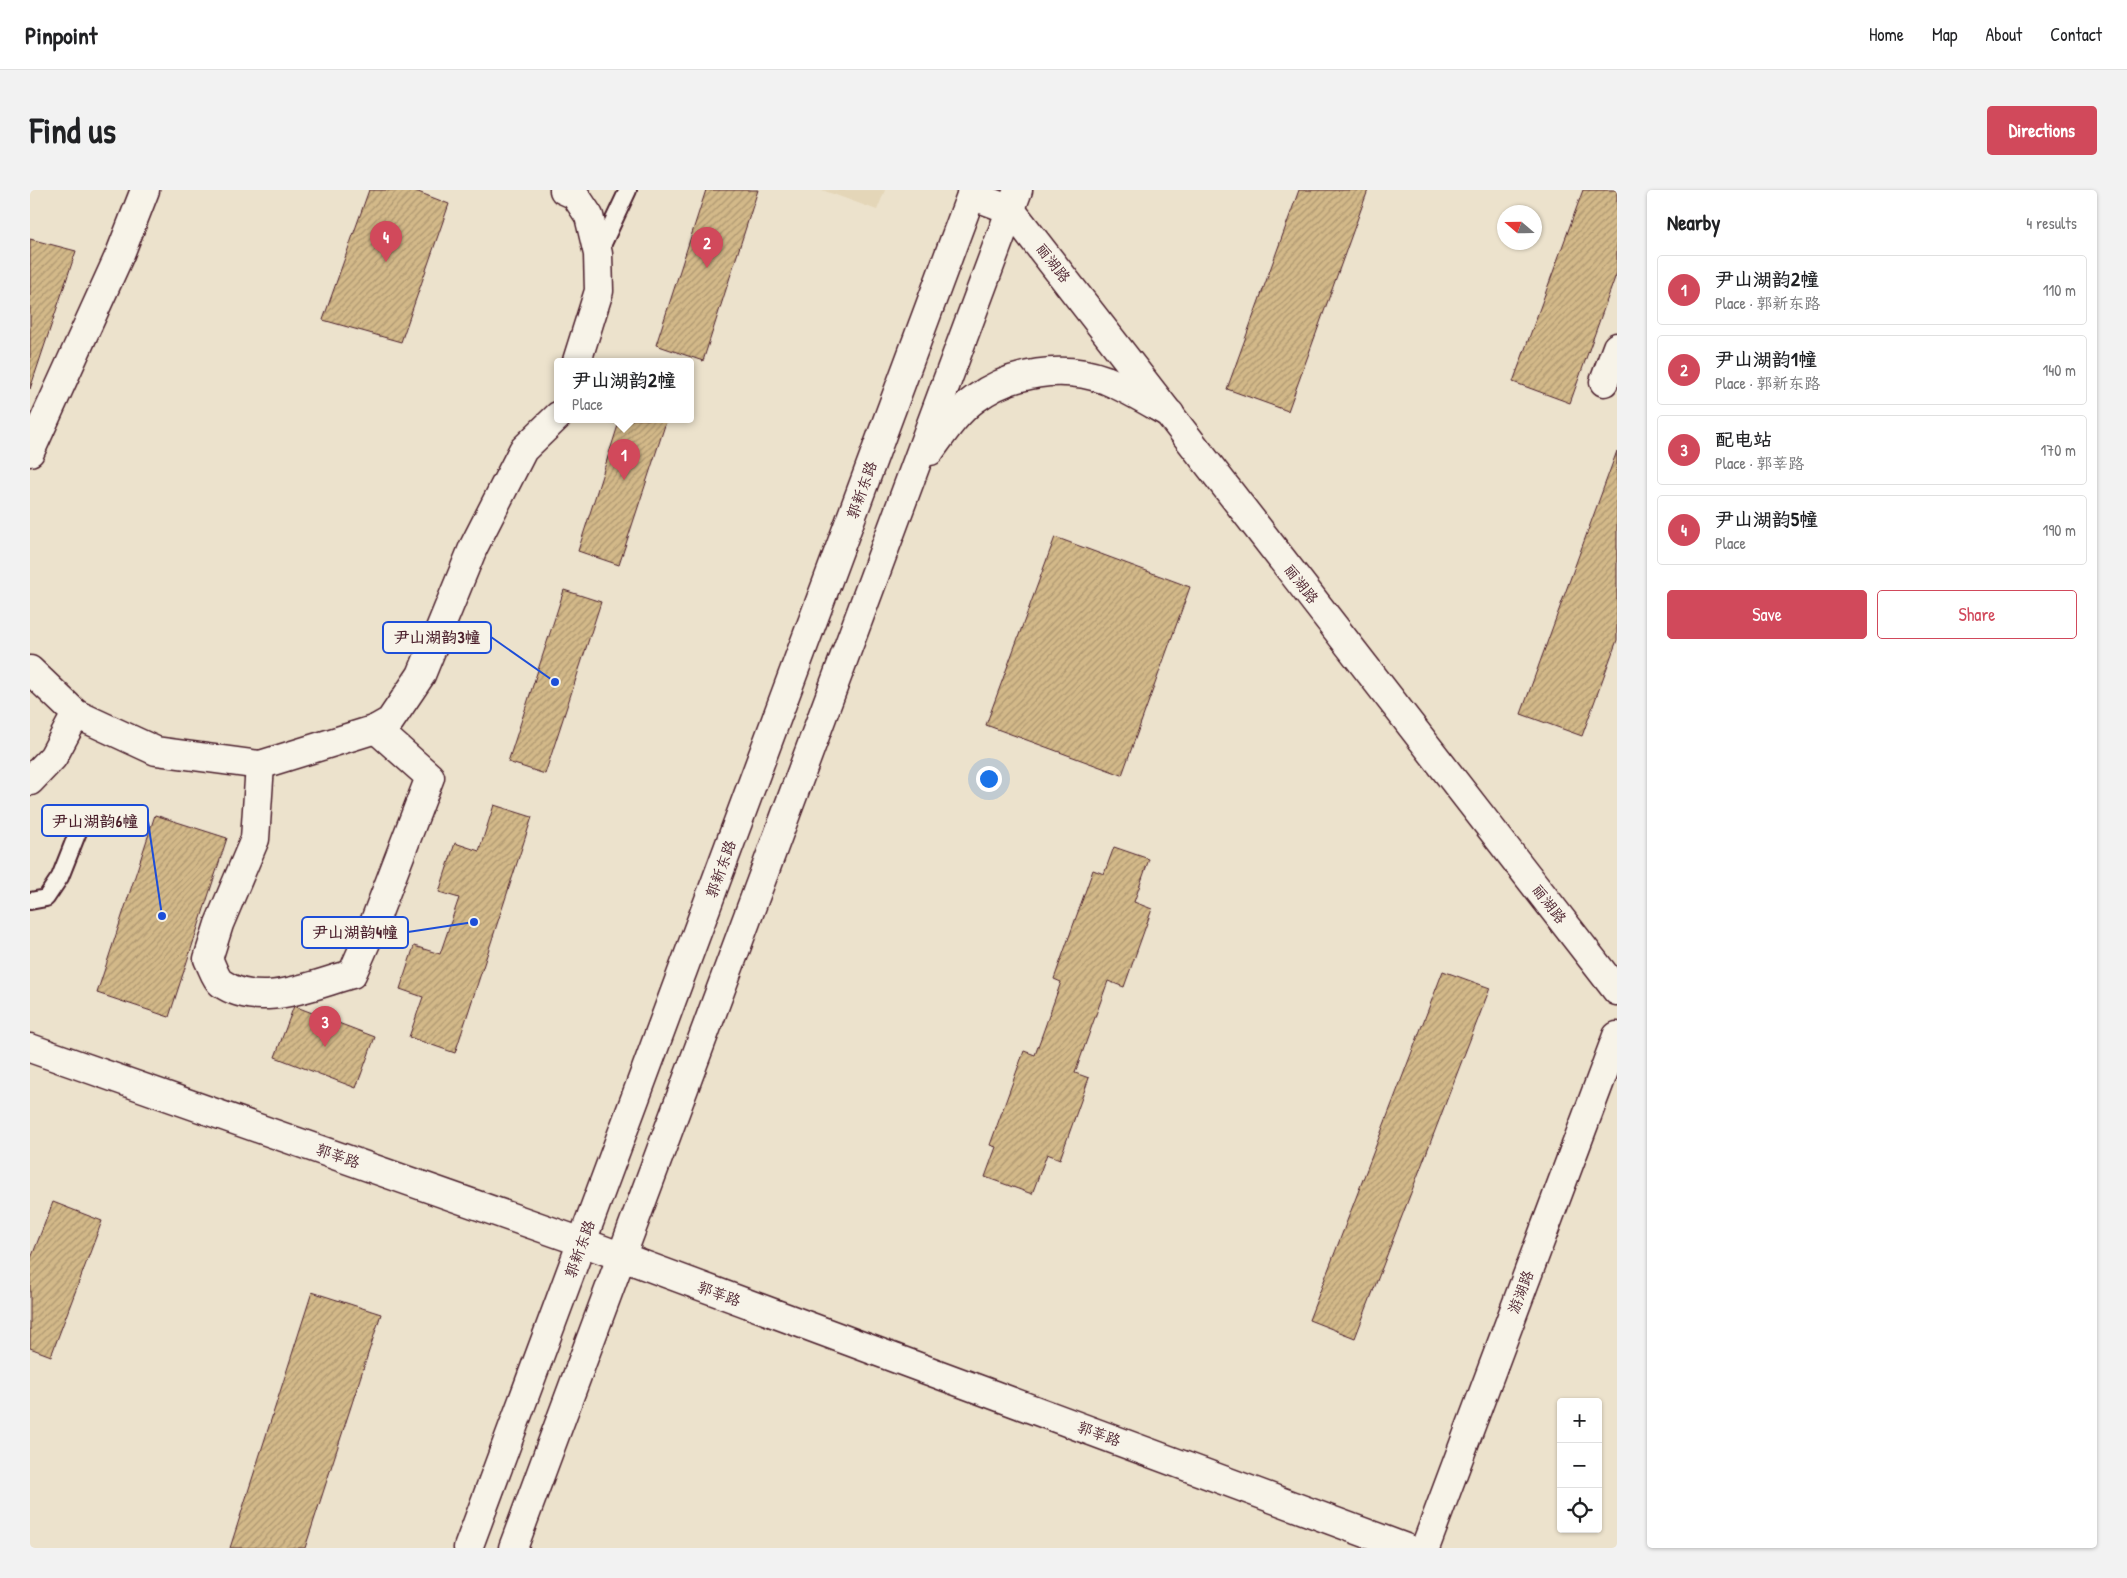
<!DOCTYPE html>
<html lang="en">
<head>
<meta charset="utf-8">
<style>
	:root { --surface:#fff; --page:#f2f2f2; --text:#202124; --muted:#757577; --line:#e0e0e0; --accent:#d1495b }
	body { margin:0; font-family:"Patrick Hand","LXGW WenKai TC",sans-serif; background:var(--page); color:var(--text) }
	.controls { position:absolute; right:15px; bottom:15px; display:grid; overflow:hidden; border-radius:5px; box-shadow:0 1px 4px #0004 }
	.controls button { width:45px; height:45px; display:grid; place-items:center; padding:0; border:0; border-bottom:1px solid var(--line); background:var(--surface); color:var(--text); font:25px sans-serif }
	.compass { position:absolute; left:1467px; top:15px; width:45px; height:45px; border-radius:50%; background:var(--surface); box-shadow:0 1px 4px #0004; rotate:290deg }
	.you { position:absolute; left:958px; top:588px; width:18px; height:18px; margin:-12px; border:4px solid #fff; border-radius:50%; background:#1a73e8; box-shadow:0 0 0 8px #1a73e833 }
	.badge { display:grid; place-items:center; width:32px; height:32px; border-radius:50%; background:var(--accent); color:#fff; font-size:16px; font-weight:700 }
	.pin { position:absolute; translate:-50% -41px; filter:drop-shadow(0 1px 2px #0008) }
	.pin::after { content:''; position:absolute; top:26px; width:18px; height:15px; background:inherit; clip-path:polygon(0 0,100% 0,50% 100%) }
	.popup { position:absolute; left:524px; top:168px; width:140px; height:65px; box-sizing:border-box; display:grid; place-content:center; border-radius:5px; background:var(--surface); filter:drop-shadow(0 1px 4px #0005); font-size:16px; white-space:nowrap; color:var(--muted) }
	.popup b { font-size:19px; color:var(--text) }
	.popup::after { content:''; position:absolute; left:50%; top:100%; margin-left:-10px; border:10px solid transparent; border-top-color:var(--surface) }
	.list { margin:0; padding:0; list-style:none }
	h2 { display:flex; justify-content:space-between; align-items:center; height:65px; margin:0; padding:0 20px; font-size:21px }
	h2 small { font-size:16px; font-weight:400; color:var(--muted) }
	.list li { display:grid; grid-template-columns:32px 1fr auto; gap:15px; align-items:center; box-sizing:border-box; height:70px; margin:0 10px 10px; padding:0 10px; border:1px solid var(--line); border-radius:5px }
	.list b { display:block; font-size:19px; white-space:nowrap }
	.list p { margin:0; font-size:16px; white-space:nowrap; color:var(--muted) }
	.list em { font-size:16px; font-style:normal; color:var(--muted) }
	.actions { display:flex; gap:10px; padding:15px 20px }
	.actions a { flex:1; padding:11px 0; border:1px solid var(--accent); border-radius:5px; text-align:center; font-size:18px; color:var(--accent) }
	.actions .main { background:var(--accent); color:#fff }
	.icon { flex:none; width:28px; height:28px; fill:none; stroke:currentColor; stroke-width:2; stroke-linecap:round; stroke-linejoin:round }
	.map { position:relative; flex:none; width:1587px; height:1358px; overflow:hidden; border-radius:5px }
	header { display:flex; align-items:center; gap:30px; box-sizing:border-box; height:70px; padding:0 25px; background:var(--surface); border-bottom:1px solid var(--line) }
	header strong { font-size:24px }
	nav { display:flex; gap:28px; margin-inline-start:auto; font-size:18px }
	.intro { display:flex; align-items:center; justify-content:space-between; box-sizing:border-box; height:120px; padding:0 30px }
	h1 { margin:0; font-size:35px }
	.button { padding:12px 22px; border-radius:5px; background:var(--accent); color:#fff; font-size:18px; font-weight:700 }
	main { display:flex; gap:30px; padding:0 30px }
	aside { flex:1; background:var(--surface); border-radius:5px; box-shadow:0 1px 4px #0004 }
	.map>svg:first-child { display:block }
	.built { fill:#e4d6b8 }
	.building { fill:url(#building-hatch); stroke:#4a1f2b }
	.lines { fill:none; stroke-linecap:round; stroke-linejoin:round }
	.service-casing { stroke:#4a1f2b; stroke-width:20 }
	.minor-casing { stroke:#4a1f2b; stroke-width:31 }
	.tertiary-casing { stroke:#4a1f2b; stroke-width:31 }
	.secondary-casing { stroke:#4a1f2b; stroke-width:31 }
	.service { stroke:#f7f3e8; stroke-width:16 }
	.minor { stroke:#f7f3e8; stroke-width:28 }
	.tertiary { stroke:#f7f3e8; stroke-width:28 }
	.secondary { stroke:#f7f3e8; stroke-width:28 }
	.labels { text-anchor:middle; stroke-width:5; stroke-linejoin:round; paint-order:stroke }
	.street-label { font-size:15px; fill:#4a1f2b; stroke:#f7f3e8 }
	.leader { fill:none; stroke:#1d4ed8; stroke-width:2 }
	.callout-dot { fill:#1d4ed8; stroke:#f7f3e8; stroke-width:2 }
	.callout { fill:#f7f3e8; stroke:#1d4ed8; stroke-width:2 }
	.callout-label { font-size:16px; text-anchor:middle; font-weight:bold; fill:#4a1f2b }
</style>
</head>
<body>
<header>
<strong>Pinpoint</strong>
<nav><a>Home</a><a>Map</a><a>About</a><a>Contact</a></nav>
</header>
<div class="intro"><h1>Find us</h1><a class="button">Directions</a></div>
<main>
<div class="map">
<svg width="1587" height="1358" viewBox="0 0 1587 1358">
	<defs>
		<pattern id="building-hatch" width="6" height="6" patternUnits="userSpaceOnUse" patternTransform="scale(1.25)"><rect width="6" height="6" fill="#d3b989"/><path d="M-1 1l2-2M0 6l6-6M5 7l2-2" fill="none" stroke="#ad9670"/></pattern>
	</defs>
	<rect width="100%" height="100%" fill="#ece2cc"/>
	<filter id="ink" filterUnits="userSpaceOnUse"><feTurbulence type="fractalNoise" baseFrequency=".02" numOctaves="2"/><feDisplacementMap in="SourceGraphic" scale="10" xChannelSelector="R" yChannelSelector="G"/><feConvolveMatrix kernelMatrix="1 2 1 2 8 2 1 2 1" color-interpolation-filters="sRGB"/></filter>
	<g filter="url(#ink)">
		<path class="built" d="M792,0H855L847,20Z"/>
		<g class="building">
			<path d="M339,0H383L419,14L371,152L293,130Z"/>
			<path d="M676,0H728L673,171L626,155Z"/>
			<path d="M1269,0H1338L1258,221L1197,199Z"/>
			<path d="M1553,0H1587V82L1540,213L1483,192Z"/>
			<path d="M0,49L46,61L0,199Z"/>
			<path d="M590,229H637L589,375L548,361Z"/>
			<path d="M1587,261V450L1552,546L1491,524Z"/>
			<path d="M1025,347L1160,397L1092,585L956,535Z"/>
			<path d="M534,400L571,412L515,584L478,572Z"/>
			<path d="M464,615L502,627L425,863L379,847L393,807L370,799L384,756L410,764L429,708L409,702L425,653L449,661Z"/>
			<path d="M125,625L197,648L139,827L67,803Z"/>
			<path d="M1084,657L1119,669L1104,712L1122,719L1094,797L1078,791L1045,883L1059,888L1030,969L1017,964L1002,1004L955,987L966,957L960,955L994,861L1005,865L1031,792L1024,789L1063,680L1074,684Z"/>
			<path d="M1413,781L1460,798L1325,1148L1279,1130Z"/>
			<path d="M264,816L345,847L326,898L245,867Z"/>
			<path d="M23,1012L72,1031L21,1166L0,1158V1071Z"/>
			<path d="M282,1102L351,1124L275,1358H200Z"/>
		</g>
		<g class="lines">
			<defs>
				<g id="service">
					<path d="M568,64L598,0"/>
					<path d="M0,711L16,708L30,687L49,639"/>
				</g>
				<g id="minor">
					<path d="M534,0L545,5L559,26L568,64L569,101L547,171"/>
					<path d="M1574,192L1587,157"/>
					<path d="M0,262L90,64L115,0"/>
					<path d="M0,480L46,524L23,567L0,591"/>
					<path d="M46,524L126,561L230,575L346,539L360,531L391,485L443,358L493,260L528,226"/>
					<path d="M230,575L225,649L189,734L178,769C182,776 185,788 191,793C229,820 282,795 322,784L341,741L400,587L346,539"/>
				</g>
				<g id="tertiary">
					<path d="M941,5L981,20L1587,801"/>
					<path d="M0,858L552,1052L1376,1358"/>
					<path d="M1395,1358L1587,846"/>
				</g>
				<g id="secondary">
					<path d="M900,261C913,243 927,222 945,209C981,182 1033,174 1076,190C1098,199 1119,212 1140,224"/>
					<path d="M438,1358L943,0"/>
					<path d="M483,1358L988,0"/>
				</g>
			</defs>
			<use href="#service" class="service-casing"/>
			<use href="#minor" class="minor-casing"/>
			<use href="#tertiary" class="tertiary-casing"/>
			<use href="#secondary" class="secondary-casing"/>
			<use href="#service" class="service"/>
			<use href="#minor" class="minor"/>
			<use href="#tertiary" class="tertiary"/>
			<use href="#secondary" class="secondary"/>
		</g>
	</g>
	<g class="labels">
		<g class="street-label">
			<text transform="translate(1023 73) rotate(52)" y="5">丽湖路</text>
			<text transform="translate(832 300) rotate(-70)" y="5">郭新东路</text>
			<text transform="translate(1271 394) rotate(52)" y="5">丽湖路</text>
			<text transform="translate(691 679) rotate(-70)" y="5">郭新东路</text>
			<text transform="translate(1519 714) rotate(52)" y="5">丽湖路</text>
			<text transform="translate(308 966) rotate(19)" y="5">郭莘路</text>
			<text transform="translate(550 1059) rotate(-70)" y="5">郭新东路</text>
			<text transform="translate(1491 1102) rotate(-69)" y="5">游湖路</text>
			<text transform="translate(689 1104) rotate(20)" y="5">郭莘路</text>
			<text transform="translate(1069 1244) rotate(20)" y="5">郭莘路</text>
		</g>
	</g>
	<path class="leader" d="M525 492L461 447M132 726L118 631M444 732L378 742"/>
	<g class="callout-dot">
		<circle cx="525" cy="492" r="5"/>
		<circle cx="132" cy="726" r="5"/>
		<circle cx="444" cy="732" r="5"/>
	</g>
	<g class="callout">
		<rect x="353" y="432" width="108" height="31" rx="5"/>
		<rect x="12" y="615" width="106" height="31" rx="5"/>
		<rect x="272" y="727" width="106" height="31" rx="5"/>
	</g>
	<g class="callout-label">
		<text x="407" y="453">尹山湖韵3幢</text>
		<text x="65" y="637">尹山湖韵6幢</text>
		<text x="325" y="748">尹山湖韵4幢</text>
	</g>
</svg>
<div class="controls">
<button>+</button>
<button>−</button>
<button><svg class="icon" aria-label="locate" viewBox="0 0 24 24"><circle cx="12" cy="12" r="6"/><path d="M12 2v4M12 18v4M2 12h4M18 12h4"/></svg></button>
</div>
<svg class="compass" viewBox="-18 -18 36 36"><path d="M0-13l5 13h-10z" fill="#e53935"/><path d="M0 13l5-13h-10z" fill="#757577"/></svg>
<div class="you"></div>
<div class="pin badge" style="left:594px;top:290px">1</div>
<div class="popup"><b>尹山湖韵2幢</b>Place</div>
<div class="pin badge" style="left:677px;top:78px">2</div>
<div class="pin badge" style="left:295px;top:857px">3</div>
<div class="pin badge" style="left:356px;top:72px">4</div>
</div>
<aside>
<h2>Nearby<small>4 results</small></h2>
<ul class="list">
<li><span class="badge">1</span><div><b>尹山湖韵2幢</b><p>Place · 郭新东路</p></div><em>110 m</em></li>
<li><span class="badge">2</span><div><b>尹山湖韵1幢</b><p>Place · 郭新东路</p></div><em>140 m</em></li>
<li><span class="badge">3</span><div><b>配电站</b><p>Place · 郭莘路</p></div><em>170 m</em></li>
<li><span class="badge">4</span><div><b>尹山湖韵5幢</b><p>Place</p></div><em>190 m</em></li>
</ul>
<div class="actions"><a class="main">Save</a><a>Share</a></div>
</aside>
</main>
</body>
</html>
